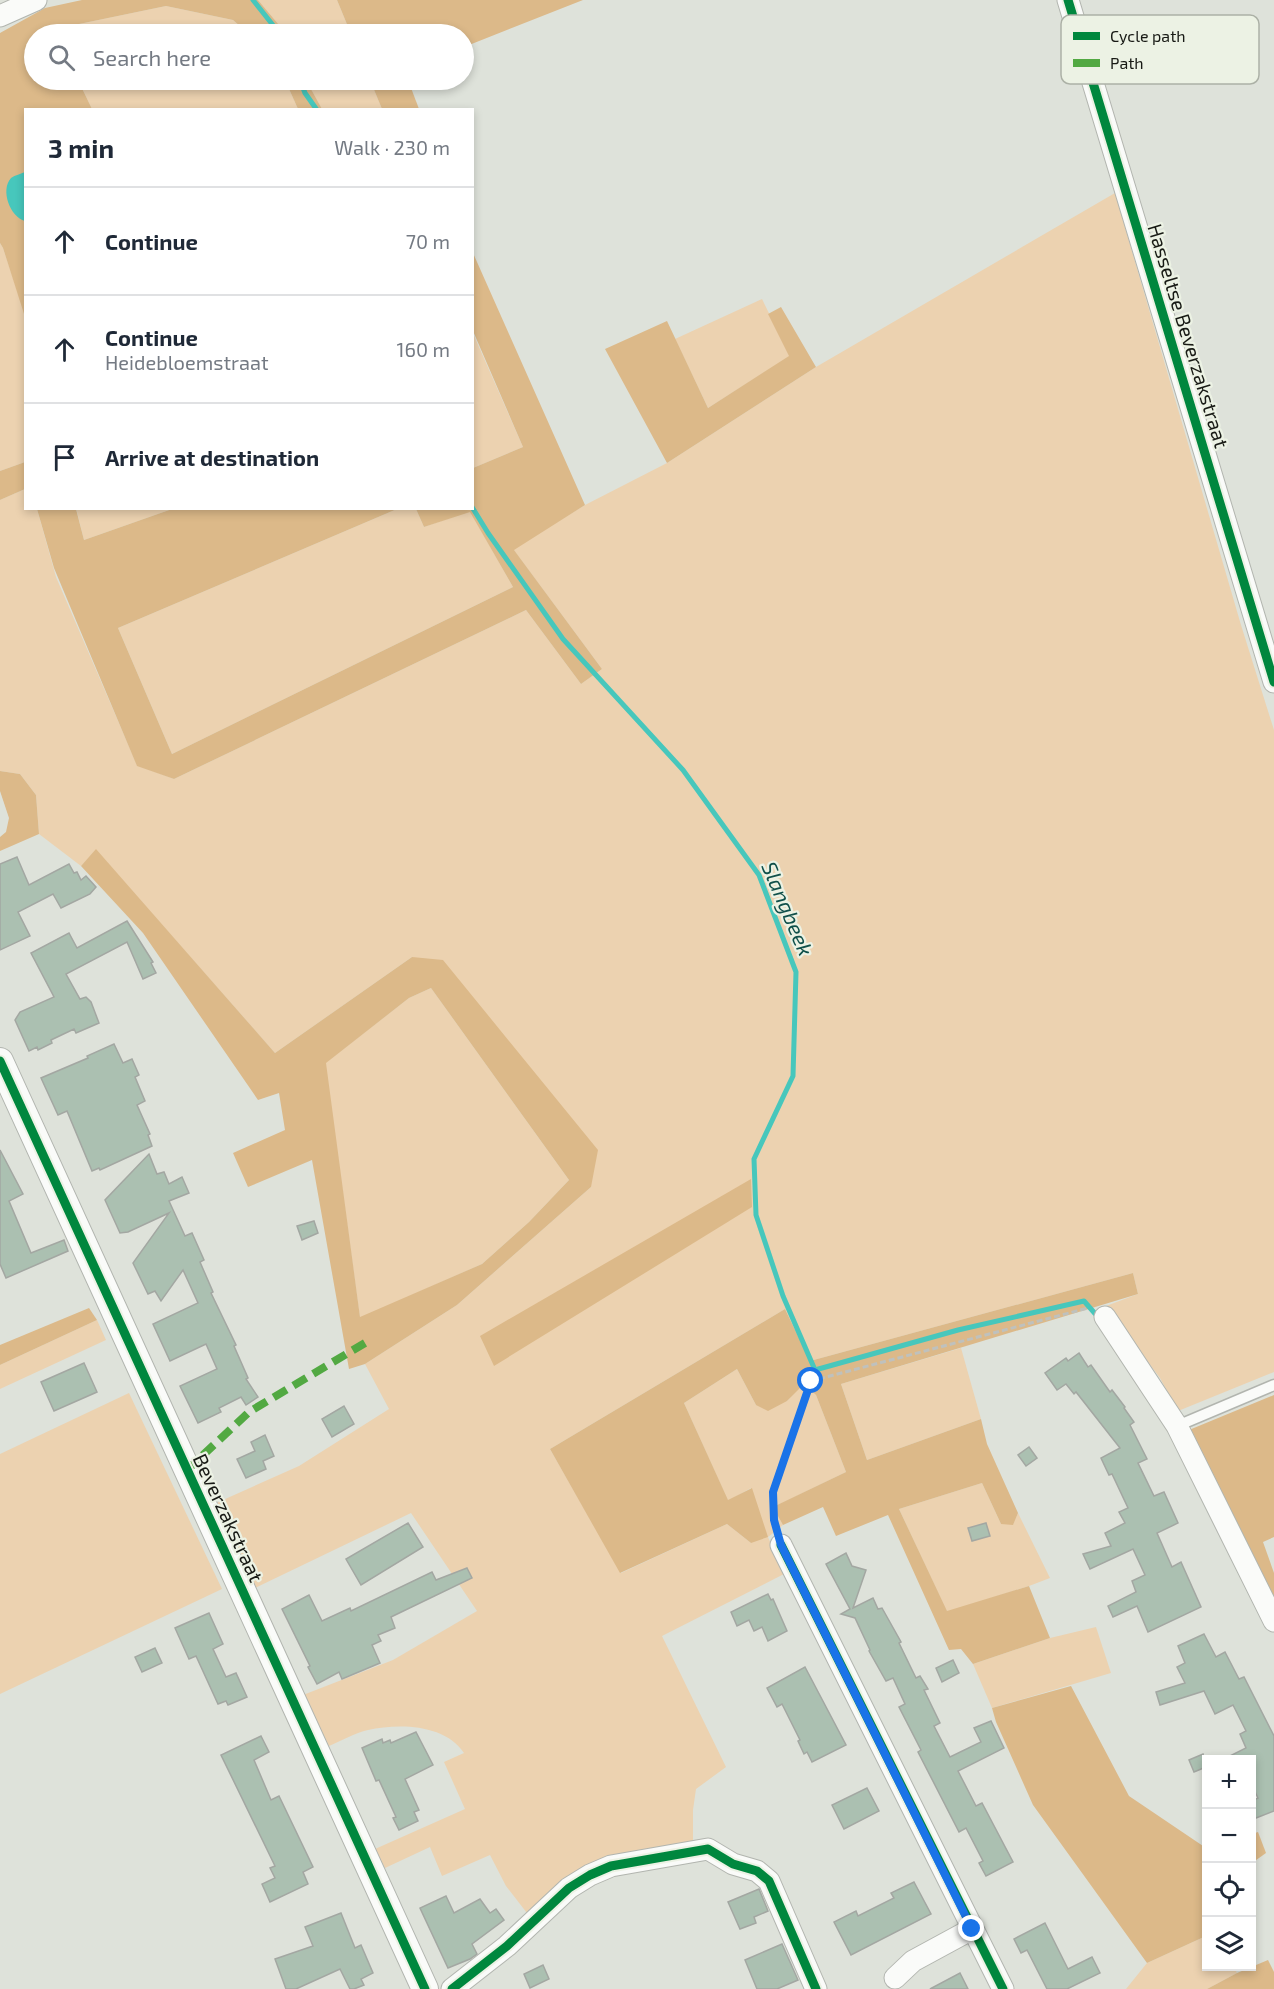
<!DOCTYPE html>
<html lang="en">
<head>
<meta charset="utf-8">
<style>
	:root { --surface:#fff; --page:#f2f2f3; --text:#1f2937; --muted:#747a83; --line:#e0e1e3 }
	body { margin:0; font-family:"Exo 2",sans-serif; background:var(--page); color:var(--text) }
	.controls { position:absolute; right:18px; bottom:18px; display:grid; overflow:hidden; border-radius:0px; box-shadow:0 3px 9px #0003 }
	.controls button { width:54px; height:54px; display:grid; place-items:center; padding:0; border:0; border-bottom:2px solid var(--line); background:var(--surface); color:var(--text); font:30px sans-serif }
	.stop { position:absolute; width:18px; height:18px; margin:-14px; border:4px solid #1a73e8; border-radius:50%; background:#fff }
	.stop.end { background:#1a73e8; border-color:#fff; box-shadow:0 2px 6px #0008 }
	.list { margin:0; padding:0; list-style:none }
	h2 { display:flex; justify-content:space-between; align-items:center; height:78px; margin:0; padding:0 24px; font-size:26px }
	h2 small { font-size:20px; font-weight:400; color:var(--muted) }
	.list li { display:grid; grid-template-columns:39px 1fr auto; gap:18px; align-items:center; box-sizing:border-box; height:108px; padding:0 24px; border-top:2px solid var(--line) }
	.list b { display:block; font-size:22px; white-space:nowrap }
	.list p { margin:0; font-size:20px; white-space:nowrap; color:var(--muted) }
	.list em { font-size:20px; font-style:normal; color:var(--muted) }
	.icon { flex:none; width:33px; height:33px; fill:none; stroke:currentColor; stroke-width:2; stroke-linecap:round; stroke-linejoin:round }
	.map { position:relative; flex:none; width:1274px; height:1989px; overflow:hidden }
	.search { position:absolute; background:var(--surface); box-shadow:0 3px 9px #0003; left:24px; top:24px; width:450px; height:66px; display:flex; align-items:center; gap:15px; box-sizing:border-box; padding:0 21px; border-radius:33px; color:var(--muted); font-size:22px }
	.panel { position:absolute; background:var(--surface); box-shadow:0 3px 9px #0003; left:24px; top:108px; width:450px; height:402px; border-radius:0px }
	.map>svg:first-child { display:block }
	.green { fill:#ecd2b0 }
	.forest { fill:#dcb989; fill-rule:evenodd }
	.water { fill:#47c7bc }
	.lines { fill:none; stroke-linecap:round; stroke-linejoin:round }
	.stream { stroke:#47c7bc; stroke-width:5 }
	.building { fill:#abc0b1; stroke:#a3a7a2; stroke-width:1.5 }
	.service-casing { stroke:#b2b5af; stroke-width:13 }
	.minor-casing { stroke:#b2b5af; stroke-width:23 }
	.tertiary-casing { stroke:#b2b5af; stroke-width:28 }
	.path { stroke:#bfc1bd; stroke-width:3; stroke-dasharray:6 3; stroke-linecap:butt }
	.service { stroke:#fafbf9; stroke-width:10 }
	.minor { stroke:#fafbf9; stroke-width:21 }
	.tertiary { stroke:#fafbf9; stroke-width:26 }
	.quiet { stroke:#52a942; stroke-width:8; stroke-dasharray:15 8; stroke-linecap:butt }
	.cycleway-casing { stroke:#ecf2e4; stroke-width:13 }
	.cycleway { stroke:#00873e; stroke-width:9 }
	.route { stroke:#1a73e8; stroke-width:8 }
	.labels { text-anchor:middle; stroke-width:4.5; stroke-linejoin:round; paint-order:stroke }
	.street-label { font-size:20px; fill:#181a15; stroke:#ecf2e4 }
	.water-label { font-size:21px; font-style:italic; fill:#10504a; stroke:#ecf2e4 }
	.key { fill:#ecf2e4; stroke:#acb1a6; stroke-width:1.5 }
	.key-label { font-size:16px; fill:#181a15 }
</style>
</head>
<body>
<div class="map">
<svg width="1274" height="1989" viewBox="0 0 1274 1989">
	<rect width="100%" height="100%" fill="#dee2da"/>
	<g class="green">
		<path d="M258,0H337L351,34H284L279,25Z"/>
		<path d="M166,6L233,20L249,34H57L55,29Z"/>
		<path d="M78,80H285L298,109H92Z"/>
		<path d="M306,80H370L382,109H322Z"/>
		<path d="M1115,193L1241,625L1274,730V1372L1178,1411L1160,1378L1106,1306L1138,1294L1133,1273L810,1361L785,1309L550,1449L621,1573L727,1524L751,1543V1488L728,1501L684,1403L737,1369L756,1405L787,1401L803,1383L816,1395L846,1472L774,1507L783,1525L768,1537L784,1574L662,1636L726,1767L696,1789L693,1810V1841L631,1855L530,1917L506,1886L490,1855L442,1876L430,1847L385,1868L375,1849L465,1809L444,1762L464,1753C445,1724 399,1723 368,1730C355,1733 341,1741 329,1746L303,1695L393,1660L477,1611L411,1513L255,1588L214,1504L299,1466L389,1409L365,1364L457,1305L591,1187L412,957L275,1053L96,850L81,866L39,834L36,795L20,774L0,771V500L25,489L26,508L37,509L56,577L137,765L174,779L526,610L581,684L602,669L513,549L585,505L667,463L816,367Z"/>
		<path d="M0,243L3,248L26,317L25,462L0,471Z"/>
		<path d="M762,299L790,356L708,408L675,339Z"/>
		<path d="M472,331L523,447L473,468H472Z"/>
		<path d="M76,508L172,509L84,540Z"/>
		<path d="M397,509H416L424,527L470,511L513,587L172,754L118,628Z"/>
		<path d="M431,988L569,1180L529,1222L482,1264L360,1318L325,1063L409,998Z"/>
		<path d="M97,1320L106,1340L0,1389V1365Z"/>
		<path d="M961,1348L981,1419L867,1460L841,1384Z"/>
		<path d="M129,1393L222,1589L0,1694V1454Z"/>
		<path d="M982,1483L1001,1524H1013L1018,1513L1050,1578L1029,1586L947,1612L899,1509Z"/>
		<path d="M1096,1627L1111,1673L992,1708L973,1664L1050,1638Z"/>
		<path d="M1206,1936V1966L1234,1967L1237,1973L1207,1989H1126L1147,1963Z"/>
	</g>
	<g class="forest">
		<path d="M82,0H258L279,25L284,34H249L233,20L166,6L55,29L57,34H34V80H78L92,109L26,110L25,317L3,248L0,243V33L45,8Z"/>
		<path d="M337,0H583L464,47V34H351Z"/>
		<path d="M285,80H306L322,109H298Z"/>
		<path d="M370,80H408L419,109H382Z"/>
		<path d="M473,253L585,505L514,550L602,669L581,684L526,610L174,779L137,766L54,568L37,509H76L84,540L172,509H397L118,628L172,754L513,587L470,512L424,527L416,509L472,508L473,468L523,447L473,331Z"/>
		<path d="M781,307L816,367L667,463L605,349L667,321L708,408L789,356L768,314Z"/>
		<path d="M25,462V489L0,500V471Z"/>
		<path d="M0,771L20,774L36,795L39,834L0,851V837L6,832L9,818L0,791Z"/>
		<path d="M96,849L275,1053L412,957L443,960L598,1150L591,1187L457,1305L365,1364L349,1369L312,1160L248,1187L233,1153L285,1130L279,1093L258,1100L143,933L81,866ZM431,988L569,1180L529,1222L482,1264L360,1317L326,1063L409,998Z"/>
		<path d="M751,1179L752,1207L494,1366L480,1336Z"/>
		<path d="M1133,1273L1138,1294L841,1384L867,1460L981,1419L987,1444L1018,1513L1013,1525L1001,1524L982,1483L899,1509L947,1611L1029,1586L1050,1638L973,1664L961,1649L949,1650L888,1515L836,1536L823,1507L783,1525L773,1507L846,1472L816,1395L804,1384L787,1401L768,1411L756,1405L737,1369L684,1403L728,1500L752,1488L768,1537L751,1543L727,1524L620,1573L550,1449L785,1309L810,1361Z"/>
		<path d="M89,1308L97,1320L0,1365V1345Z"/>
		<path d="M1274,1395V1537L1263,1542L1274,1573V1608L1189,1430Z"/>
		<path d="M1071,1686L1129,1796L1206,1848V1936L1147,1963L1033,1805L996,1722L992,1708Z"/>
		<path d="M1258,1832L1266,1853L1252,1863V1834Z"/>
		<path d="M1268,1960L1274,1972V1989H1207L1237,1973Z"/>
	</g>
	<path class="water" d="M25,172V221C10,217 0,190 11,178C15,175 21,174 25,172Z"/>
	<g class="lines">
		<g class="stream">
			<path d="M253,0L280,34"/>
			<path d="M300,80L305,93L317,110"/>
			<path d="M472,507L488,533L563,639L683,770L759,875L796,972L793,1076L754,1159L756,1215L783,1296L815,1370L958,1330L1084,1301L1098,1317"/>
		</g>
	</g>
	<g class="building">
		<path d="M17,857L29,885L69,864L74,873L77,872L81,880L86,876L96,887L90,894L61,908L53,894L18,912L30,936L0,950V864Z"/>
		<path d="M127,921L153,962L151,963L156,973L143,979L127,942L66,974L80,999L86,997L91,1002L99,1023L76,1033L74,1029L51,1040L52,1043L38,1050L37,1047L29,1051L15,1020L20,1012L54,997L31,953L69,933L77,948Z"/>
		<path d="M114,1044L123,1063L132,1059L139,1075L135,1077L145,1101L137,1105L150,1134L148,1135L152,1146L100,1170L99,1168L92,1171L67,1111L58,1115L41,1078L88,1058L87,1056Z"/>
		<path d="M0,1150L23,1194L9,1201L31,1253L64,1240L68,1251L6,1278L0,1264Z"/>
		<path d="M149,1154L157,1174L164,1172L169,1184L182,1177L189,1193L169,1201L185,1236L192,1233L204,1260L200,1262L213,1292L211,1293L236,1345L234,1346L248,1378L246,1379L258,1397L246,1405L241,1397L219,1408L221,1412L198,1423L180,1386L217,1369L206,1344L170,1361L153,1324L198,1303L183,1270L161,1301L155,1291L148,1294L133,1263L169,1213L128,1232L120,1233L105,1200Z"/>
		<path d="M314,1221L318,1233L302,1240L297,1226Z"/>
		<path d="M1079,1353L1088,1367L1091,1365L1110,1392L1112,1390L1125,1407L1124,1408L1134,1422L1130,1425L1147,1459L1138,1463L1154,1496L1164,1492L1178,1523L1157,1533L1172,1567L1181,1562L1201,1607L1148,1632L1137,1606L1113,1617L1108,1606L1136,1592L1132,1581L1145,1575L1133,1549L1090,1569L1083,1554L1111,1546L1105,1533L1125,1523L1119,1512L1128,1508L1112,1474L1109,1475L1101,1458L1120,1448L1076,1392L1074,1394L1066,1384L1057,1390L1045,1373L1066,1358L1068,1361Z"/>
		<path d="M84,1363L97,1392L54,1411L41,1382Z"/>
		<path d="M344,1406L354,1424L332,1437L322,1419Z"/>
		<path d="M265,1435L274,1456L263,1461L266,1469L246,1478L237,1459L255,1451L251,1442Z"/>
		<path d="M1029,1447L1037,1458L1026,1466L1018,1455Z"/>
		<path d="M408,1523L423,1547L361,1585L346,1559Z"/>
		<path d="M986,1523L990,1536L972,1541L968,1528Z"/>
		<path d="M846,1553L852,1566L866,1570L853,1608L873,1598L878,1609L882,1608L901,1642L899,1643L916,1678L920,1676L928,1689L924,1690L940,1723L934,1726L950,1757L981,1742L974,1728L991,1721L1004,1748L958,1771L976,1806L982,1803L1013,1862L986,1876L979,1863L983,1861L966,1828L959,1832L918,1752L921,1750L899,1707L905,1704L893,1678L886,1681L869,1651L870,1650L855,1618L841,1614L850,1609L826,1564Z"/>
		<path d="M467,1568L472,1578L391,1617L395,1628L378,1635L381,1641L372,1645L380,1663L342,1679L339,1672L317,1684L308,1667L310,1666L282,1609L309,1595L322,1621L350,1608L351,1611L432,1572L436,1580Z"/>
		<path d="M768,1594L771,1600L773,1599L787,1631L768,1641L762,1627L754,1631L749,1620L737,1626L731,1612Z"/>
		<path d="M209,1613L223,1644L213,1649L226,1677L236,1673L247,1697L228,1705L226,1701L218,1704L196,1656L189,1659L175,1628Z"/>
		<path d="M1204,1634L1216,1657L1225,1652L1239,1679L1244,1677L1274,1736V1811L1256,1818L1251,1809V1801L1258,1798L1251,1783V1760H1222L1246,1748L1240,1734L1246,1731L1233,1705L1215,1714L1204,1691L1160,1705L1156,1692L1185,1683L1177,1667L1185,1663L1178,1646Z"/>
		<path d="M155,1648L162,1663L142,1672L135,1657Z"/>
		<path d="M953,1660L959,1673L942,1682L936,1668Z"/>
		<path d="M805,1667L846,1745L812,1762L807,1752L804,1754L798,1741L800,1740L782,1704L777,1707L767,1688Z"/>
		<path d="M416,1732L433,1765L405,1779L419,1810L414,1812L418,1821L399,1830L393,1818L396,1817L379,1780L376,1781L362,1748L382,1739L383,1743L390,1740L391,1743Z"/>
		<path d="M261,1736L269,1752L254,1760L271,1800L279,1796L313,1867L303,1872L308,1884L270,1902L262,1884L275,1878L270,1868L275,1866L221,1755Z"/>
		<path d="M1203,1754L1206,1767L1194,1772L1189,1760Z"/>
		<path d="M867,1788L879,1811L844,1829L832,1805Z"/>
		<path d="M914,1882L931,1914L851,1955L834,1922L856,1911L858,1916L894,1898L891,1893Z"/>
		<path d="M759,1889L768,1911L754,1917L756,1923L740,1929L728,1902Z"/>
		<path d="M446,1896L454,1913L480,1899L490,1913L496,1909L504,1920L472,1944L477,1954L470,1959L448,1968L420,1908Z"/>
		<path d="M341,1913L355,1948L361,1945L373,1973L361,1979L364,1985L354,1989H350L340,1969L296,1989H286L275,1959L313,1946L305,1927Z"/>
		<path d="M1045,1923L1068,1969L1092,1957L1100,1973L1067,1989H1047L1027,1950L1021,1953L1014,1939Z"/>
		<path d="M782,1944L798,1980L777,1989H757L745,1960Z"/>
		<path d="M543,1965L549,1979L530,1988L524,1974Z"/>
		<path d="M960,1973L968,1989H930Z"/>
	</g>
	<g class="lines">
		<defs>
			<path id="service" d="M1177,1426L1274,1385"/>
			<g id="minor">
				<path d="M1068,0L1274,682"/>
				<path d="M0,16L36,0"/>
				<path d="M1105,1317L1177,1426L1274,1621"/>
				<path d="M781,1545L1003,1989"/>
				<path d="M895,1978L913,1961L972,1929"/>
				<path d="M452,1989L507,1946L569,1888L590,1875L611,1866L708,1849L733,1864L757,1871L769,1881L816,1989"/>
			</g>
			<path id="tertiary" d="M0,1061L425,1989"/>
		</defs>
		<use href="#service" class="service-casing"/>
		<use href="#minor" class="minor-casing"/>
		<use href="#tertiary" class="tertiary-casing"/>
		<path class="path" d="M776,1528L774,1520L773,1492L811,1381L1088,1308"/>
		<use href="#service" class="service"/>
		<use href="#minor" class="minor"/>
		<use href="#tertiary" class="tertiary"/>
		<path class="quiet" d="M186,1471L249,1412L365,1343"/>
		<defs>
			<g id="cycleway">
				<path d="M1068,0L1274,682"/>
				<path d="M0,1061L425,1989"/>
				<path d="M781,1545L1003,1989"/>
				<path d="M452,1989L507,1946L569,1888L590,1875L611,1866L708,1849L733,1864L757,1871L769,1881L816,1989"/>
			</g>
		</defs>
		<use href="#cycleway" class="cycleway-casing"/>
		<use href="#cycleway" class="cycleway"/>
	</g>
	<g class="lines">
		<path class="route" d="M811,1381L773,1492L774,1520L781,1545L972,1929"/>
	</g>
	<g class="labels">
		<g class="street-label">
			<text transform="translate(1188 336) rotate(73)" y="7">Hasseltse Beverzakstraat</text>
			<text transform="translate(228 1518) rotate(65)" y="7">Beverzakstraat</text>
		</g>
		<g class="water-label">
			<text transform="translate(787 909) rotate(67)" y="7">Slangbeek</text>
		</g>
	</g>
	<rect x="1061" y="15" width="198" height="69" rx="9" class="key"/>
	<rect x="1073" y="32" width="27" height="8" fill="#00873e"/>
	<rect x="1073" y="59" width="27" height="8" fill="#52a942"/>
	<g class="key-label">
		<text x="1110" y="42">Cycle path</text>
		<text x="1110" y="69">Path</text>
	</g>
</svg>
<div class="controls">
<button>+</button>
<button>−</button>
<button><svg class="icon" aria-label="locate" viewBox="0 0 24 24"><circle cx="12" cy="12" r="6"/><path d="M12 2v4M12 18v4M2 12h4M18 12h4"/></svg></button>
<button><svg class="icon" aria-label="layers" viewBox="0 0 24 24"><path d="M12 4l9 5-9 5-9-5zM3 14l9 5 9-5"/></svg></button>
</div>
<div class="stop" style="left:811px;top:1381px"></div>
<div class="stop end" style="left:972px;top:1929px"></div>
<div class="search"><svg class="icon" aria-label="search" viewBox="0 0 24 24"><circle cx="10" cy="10" r="6"/><path d="M15 15l6 6"/></svg>Search here</div>
<section class="panel">
<h2>3 min<small>Walk · 230 m</small></h2>
<ul class="list">
<li><svg class="icon" aria-label="ahead" viewBox="0 0 24 24"><path d="M12 20V5M6 11l6-6 6 6"/></svg><div><b>Continue</b></div><em>70 m</em></li>
<li><svg class="icon" aria-label="ahead" viewBox="0 0 24 24"><path d="M12 20V5M6 11l6-6 6 6"/></svg><div><b>Continue</b><p>Heidebloemstraat</p></div><em>160 m</em></li>
<li><svg class="icon" aria-label="arrive" viewBox="0 0 24 24"><path d="M6 21V4h12l-3 4 3 4H6"/></svg><div><b>Arrive at destination</b></div></li>
</ul>
</section>
</div>
</body>
</html>
